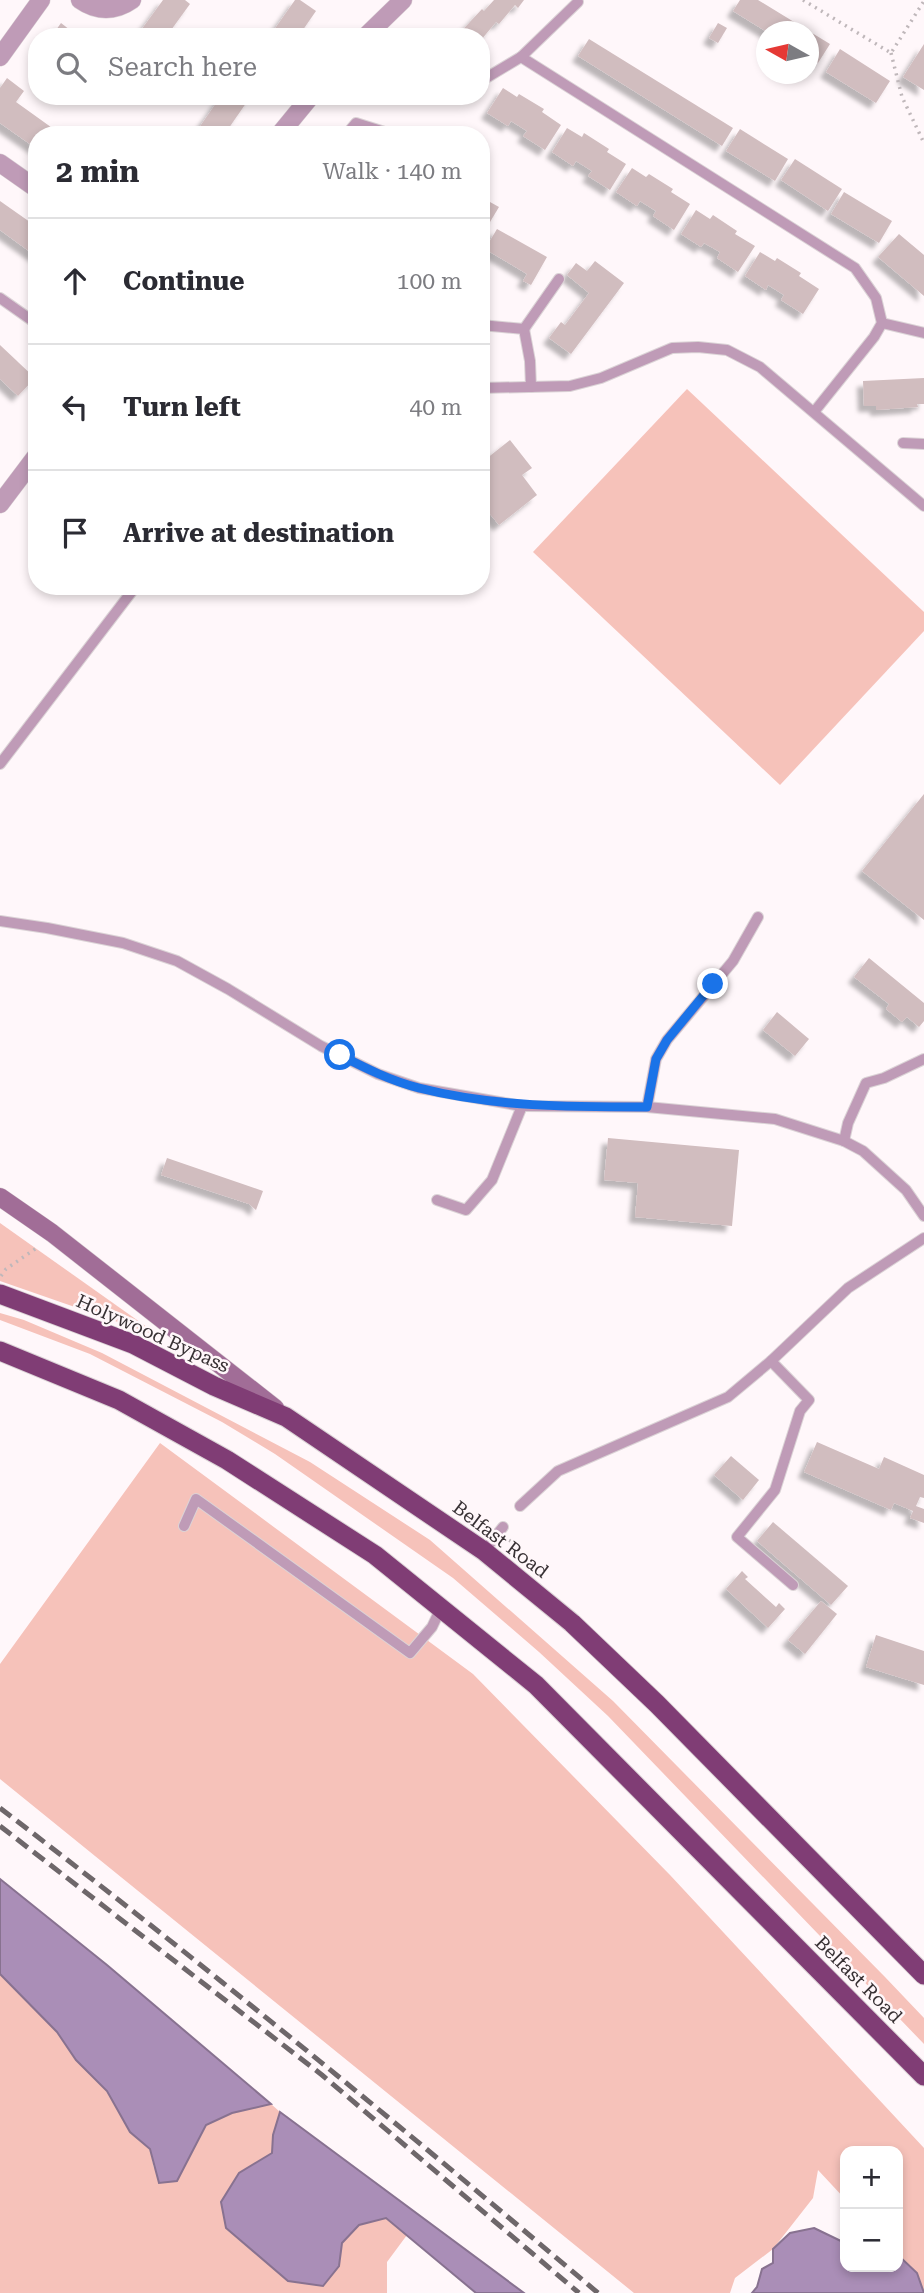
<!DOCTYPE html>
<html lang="en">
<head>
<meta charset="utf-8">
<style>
	:root { --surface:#fff; --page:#f7f7f7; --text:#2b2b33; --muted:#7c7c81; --line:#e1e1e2 }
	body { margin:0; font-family:"Roboto Serif",serif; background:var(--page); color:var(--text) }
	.controls { position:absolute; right:21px; bottom:21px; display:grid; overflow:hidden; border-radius:14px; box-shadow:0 4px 10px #0003 }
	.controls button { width:63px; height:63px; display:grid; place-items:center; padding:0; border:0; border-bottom:2px solid var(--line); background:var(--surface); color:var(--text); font:35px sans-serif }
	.compass { position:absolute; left:756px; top:21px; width:63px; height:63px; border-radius:50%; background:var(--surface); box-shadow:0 4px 10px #0003; rotate:278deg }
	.stop { position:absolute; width:21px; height:21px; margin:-16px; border:5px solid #1a73e8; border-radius:50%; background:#fff }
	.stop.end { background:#1a73e8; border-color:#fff; box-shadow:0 2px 7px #0008 }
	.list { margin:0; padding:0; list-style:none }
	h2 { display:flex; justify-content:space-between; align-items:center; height:91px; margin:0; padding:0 28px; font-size:30px }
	h2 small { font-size:23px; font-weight:400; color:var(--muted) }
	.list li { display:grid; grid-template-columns:46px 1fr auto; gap:21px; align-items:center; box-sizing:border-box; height:126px; padding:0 28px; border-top:2px solid var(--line) }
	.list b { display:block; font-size:26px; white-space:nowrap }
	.list em { font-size:23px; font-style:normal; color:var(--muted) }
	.icon { flex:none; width:38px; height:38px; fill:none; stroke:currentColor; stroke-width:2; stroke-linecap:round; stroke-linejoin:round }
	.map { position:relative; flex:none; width:924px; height:2293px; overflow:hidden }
	.search { position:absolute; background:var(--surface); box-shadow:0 4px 10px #0003; left:28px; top:28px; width:462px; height:77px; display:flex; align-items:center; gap:18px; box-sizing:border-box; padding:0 24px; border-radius:28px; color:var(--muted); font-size:26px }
	.panel { position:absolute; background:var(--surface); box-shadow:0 4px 10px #0003; left:28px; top:126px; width:462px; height:469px; border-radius:28px }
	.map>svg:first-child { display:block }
	.green { fill:#f6c2ba }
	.water { fill:#aa8eb7; stroke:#887290; stroke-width:2 }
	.building { fill:#d1bdbf; filter:url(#shadow) }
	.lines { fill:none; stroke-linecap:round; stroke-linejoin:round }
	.service-casing { stroke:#dbd3d6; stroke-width:12 }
	.minor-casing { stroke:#dbd3d6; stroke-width:19 }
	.tertiary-casing { stroke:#dbd3d6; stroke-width:19 }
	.secondary-casing { stroke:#dbd3d6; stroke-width:19 }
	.trunk-casing { stroke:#dbd3d6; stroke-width:21 }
	.path { stroke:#bfb7ba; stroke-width:3.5; stroke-dasharray:2 5; stroke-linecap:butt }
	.service { stroke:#bf9bb7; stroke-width:10 }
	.minor { stroke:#bf9bb7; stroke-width:18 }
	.tertiary { stroke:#bf9bb7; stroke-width:18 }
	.secondary { stroke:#a16d97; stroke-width:18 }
	.trunk { stroke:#803d75; stroke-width:19 }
	.rail { stroke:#6e676a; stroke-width:5; stroke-dasharray:14 7; stroke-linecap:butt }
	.route { stroke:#1a73e8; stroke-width:9 }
	.labels { text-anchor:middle; stroke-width:5; stroke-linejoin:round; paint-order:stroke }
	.street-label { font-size:19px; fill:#383134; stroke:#fff7fa }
</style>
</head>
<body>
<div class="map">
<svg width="924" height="2293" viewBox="0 0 924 2293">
	<defs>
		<filter id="shadow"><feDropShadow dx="-6" dy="6" stdDeviation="2" flood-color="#0004"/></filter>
	</defs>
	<rect width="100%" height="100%" fill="#fff7fa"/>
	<g class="green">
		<path d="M687,389L924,612V631L780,785L533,552Z"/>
		<path d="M0,1223L161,1337L0,1281Z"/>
		<path d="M0,1313L24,1320L102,1353L310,1462L430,1540L613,1701L885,1977L924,2018V2044L608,1716L539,1652L453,1578L275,1454L222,1422L90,1354L0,1320Z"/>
		<path d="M160,1443L473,1674L670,1875L924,2148V2293L917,2273L898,2255V2151H845V2199L818,2170L813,2198L773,2249L735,2278L730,2293H634L0,1779V1664Z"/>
		<path d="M0,1974L57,2032L76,2060L107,2091L130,2132L150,2149L154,2168L177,2181L206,2125L232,2113L271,2104L280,2112L273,2135L272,2153L239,2173L221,2202L339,2266L342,2243L359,2225L386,2218L407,2235L387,2262V2293H0Z"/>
	</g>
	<g class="water">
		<path d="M0,1879L107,1965L271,2104L232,2113L206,2125L177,2181L159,2183L150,2149L130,2132L107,2091L76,2060L57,2032L0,1974Z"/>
		<path d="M280,2112L524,2293H476L386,2218L359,2225L342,2243L339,2266L323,2286L288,2281L226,2228L221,2202L239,2173L272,2153L273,2135Z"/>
		<path d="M814,2228L845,2243V2267H898V2255L917,2273L924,2293H752L757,2287L762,2269L773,2263V2249L790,2233Z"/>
	</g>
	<g class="building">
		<path d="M163,0H185L190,4L166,37H136Z"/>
		<path d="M295,0H300L316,11L298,37H269Z"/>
		<path d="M494,0H524L518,8L515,5L499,24L496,22L481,40V37H456L482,9L484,11Z"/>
		<path d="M740,0H758L830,44L818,63L808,57V32H767L733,11Z"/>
		<path d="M61,23L79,37H51Z"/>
		<path d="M718,23L727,28L718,43L709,38Z"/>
		<path d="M589,39L733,128L722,146L578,56Z"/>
		<path d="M924,44V90L903,77Z"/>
		<path d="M840,49L890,81L876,103L826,72Z"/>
		<path d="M7,78L24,91L16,102L62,135H37V149L0,123V88Z"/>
		<path d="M503,88L517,97L519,94L544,109L542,112L561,125L545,150L523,136L527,131L511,121L508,126L487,113Z"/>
		<path d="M221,96H251L224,135H194Z"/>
		<path d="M567,128L582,137L584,133L609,149L607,152L626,164L610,190L588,176L592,171L576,161L573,166L552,152Z"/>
		<path d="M740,129L788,159L775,181L726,151Z"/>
		<path d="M795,159L842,189L828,211L781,180Z"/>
		<path d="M632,168L646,177L649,174L673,189L671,192L690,204L674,230L653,216L656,211L640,201L637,206L616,192Z"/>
		<path d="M844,192L892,221L879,243L831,214Z"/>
		<path d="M481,197L499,207L481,237Z"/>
		<path d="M0,201L37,227V257L0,230Z"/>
		<path d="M696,210L710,219L713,215L737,231L735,234L755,246L738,272L717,258L720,252L704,243L701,247L681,234Z"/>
		<path d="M497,229L547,257L531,285L523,281L527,274L485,249Z"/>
		<path d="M899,234L924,255V296L878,257Z"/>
		<path d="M760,252L775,261L777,258L801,273L799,276L819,289L803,314L781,300L784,295L768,285L766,290L745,276Z"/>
		<path d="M595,261L624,283L571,354L549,338L561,322L565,325L589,293L567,275L576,263L587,271Z"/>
		<path d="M0,345L35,378L18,396L0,379Z"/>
		<path d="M924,378V404H917L918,407L876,410V406H864L863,381Z"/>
		<path d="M510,440L532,468L522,475L537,495L499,525L481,503V463Z"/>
		<path d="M924,794V920L862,871Z"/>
		<path d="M869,958L924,1003V1021L919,1027L907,1017L902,1022L886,1009L889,1004L854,977Z"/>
		<path d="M777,1012L809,1039L795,1056L763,1030Z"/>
		<path d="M608,1138L739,1150L732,1226L635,1217L638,1183L604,1180Z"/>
		<path d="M167,1158L263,1191L256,1210L249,1204L161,1175Z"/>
		<path d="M817,1442L879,1469L884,1457L924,1475V1498L920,1497L916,1506L924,1509V1523L910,1518L913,1511L894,1503L891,1510L804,1472Z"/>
		<path d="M731,1456L759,1480L743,1500L714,1475Z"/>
		<path d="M773,1522L848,1586L831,1605L757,1541Z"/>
		<path d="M742,1571L748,1577L745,1579L776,1607L779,1603L785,1609L768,1628L726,1589Z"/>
		<path d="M821,1601L837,1614L805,1654L788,1640Z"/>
		<path d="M876,1635L924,1651V1685L866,1667Z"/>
	</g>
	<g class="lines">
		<defs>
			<g id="service">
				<path d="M521,57L855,268L876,298L882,323L874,337L814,412"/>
				<path d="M481,81L521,57L578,2"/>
				<path d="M346,135L356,123L394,135"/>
				<path d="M0,298L37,324"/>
				<path d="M882,323L924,333"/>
				<path d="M481,325L524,329L530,361L531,387"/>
				<path d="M524,329L559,279"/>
				<path d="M481,388L570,386L601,378L672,348L698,347L727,350L760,367L924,506"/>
				<path d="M903,443L924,444"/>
				<path d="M0,764L136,586"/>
				<path d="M0,921L47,928L123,943L177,961L228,989L321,1046L378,1074L419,1088L522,1106L647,1107L775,1119L844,1141L863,1151L906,1190L924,1216"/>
				<path d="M647,1107L656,1059L667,1040L733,961L758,917"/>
				<path d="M844,1141L848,1123L866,1083L884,1078L924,1059"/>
				<path d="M437,1200L466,1210L492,1180L522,1106"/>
				<path d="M771,1361L809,1400L800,1411L775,1490L737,1537L793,1585"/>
				<path d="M520,1506L558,1471L728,1397L771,1361L848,1288L924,1238"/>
				<path d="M184,1526L196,1499L410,1653L432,1627L441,1608"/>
				<path d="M484,1551L503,1527"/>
			</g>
			<g id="minor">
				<path d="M80,0C97,12 115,12 132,0"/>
				<path d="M0,57L41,0"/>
				<path d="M0,163L37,189"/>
			</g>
			<g id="tertiary">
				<path d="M365,37L403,0"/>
				<path d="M279,135L311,96"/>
				<path d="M0,504L37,455"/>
			</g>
			<path id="secondary" d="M0,1197L52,1233L275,1408"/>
			<g id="trunk">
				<path d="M0,1294L133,1344L214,1386L286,1417L484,1551L572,1623L657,1704L924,1975"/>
				<path d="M0,1351L119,1400L227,1460L375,1555L536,1685L924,2076"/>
			</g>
		</defs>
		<use href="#service" class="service-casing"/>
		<use href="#minor" class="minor-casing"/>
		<use href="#tertiary" class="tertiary-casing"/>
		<use href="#secondary" class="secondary-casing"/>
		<use href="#trunk" class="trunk-casing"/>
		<g class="path">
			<path d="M803,0L891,53L924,1"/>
			<path d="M891,53L902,97L924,143"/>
			<path d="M1,1276L6,1269L38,1247"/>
			<path d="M473,1515L486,1524"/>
			<path d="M509,1540L521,1550"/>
		</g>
		<use href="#service" class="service"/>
		<use href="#minor" class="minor"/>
		<use href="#tertiary" class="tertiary"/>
		<use href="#secondary" class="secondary"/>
		<use href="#trunk" class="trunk"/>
		<g class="rail">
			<path d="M0,1808C204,1964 402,2127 598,2293"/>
			<path d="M0,1826L322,2075L579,2293"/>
		</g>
	</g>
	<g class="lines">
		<path class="route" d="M340,1055C365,1068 391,1081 419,1088C494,1107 571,1107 647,1107L656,1059L667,1040L713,984"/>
	</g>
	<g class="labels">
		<g class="street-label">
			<text transform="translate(153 1333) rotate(24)" y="7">Holywood Bypass</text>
			<text transform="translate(501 1539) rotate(37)" y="7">Belfast Road</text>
			<text transform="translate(859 1979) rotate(45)" y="7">Belfast Road</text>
		</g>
	</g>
</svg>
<div class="controls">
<button>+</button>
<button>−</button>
</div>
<svg class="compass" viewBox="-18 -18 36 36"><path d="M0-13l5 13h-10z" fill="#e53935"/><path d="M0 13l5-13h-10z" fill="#7c7c81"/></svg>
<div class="stop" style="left:340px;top:1055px"></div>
<div class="stop end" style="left:713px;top:984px"></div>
<div class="search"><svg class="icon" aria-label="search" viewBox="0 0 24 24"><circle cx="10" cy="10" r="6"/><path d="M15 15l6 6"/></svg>Search here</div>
<section class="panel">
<h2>2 min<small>Walk · 140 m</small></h2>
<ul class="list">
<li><svg class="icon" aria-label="ahead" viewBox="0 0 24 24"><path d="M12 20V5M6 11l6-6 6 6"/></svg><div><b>Continue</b></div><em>100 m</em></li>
<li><svg class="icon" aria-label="left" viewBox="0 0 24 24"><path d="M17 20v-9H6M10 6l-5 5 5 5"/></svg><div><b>Turn left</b></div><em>40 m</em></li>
<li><svg class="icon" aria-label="arrive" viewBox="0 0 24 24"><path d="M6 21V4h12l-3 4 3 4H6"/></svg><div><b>Arrive at destination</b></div></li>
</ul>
</section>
</div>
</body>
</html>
